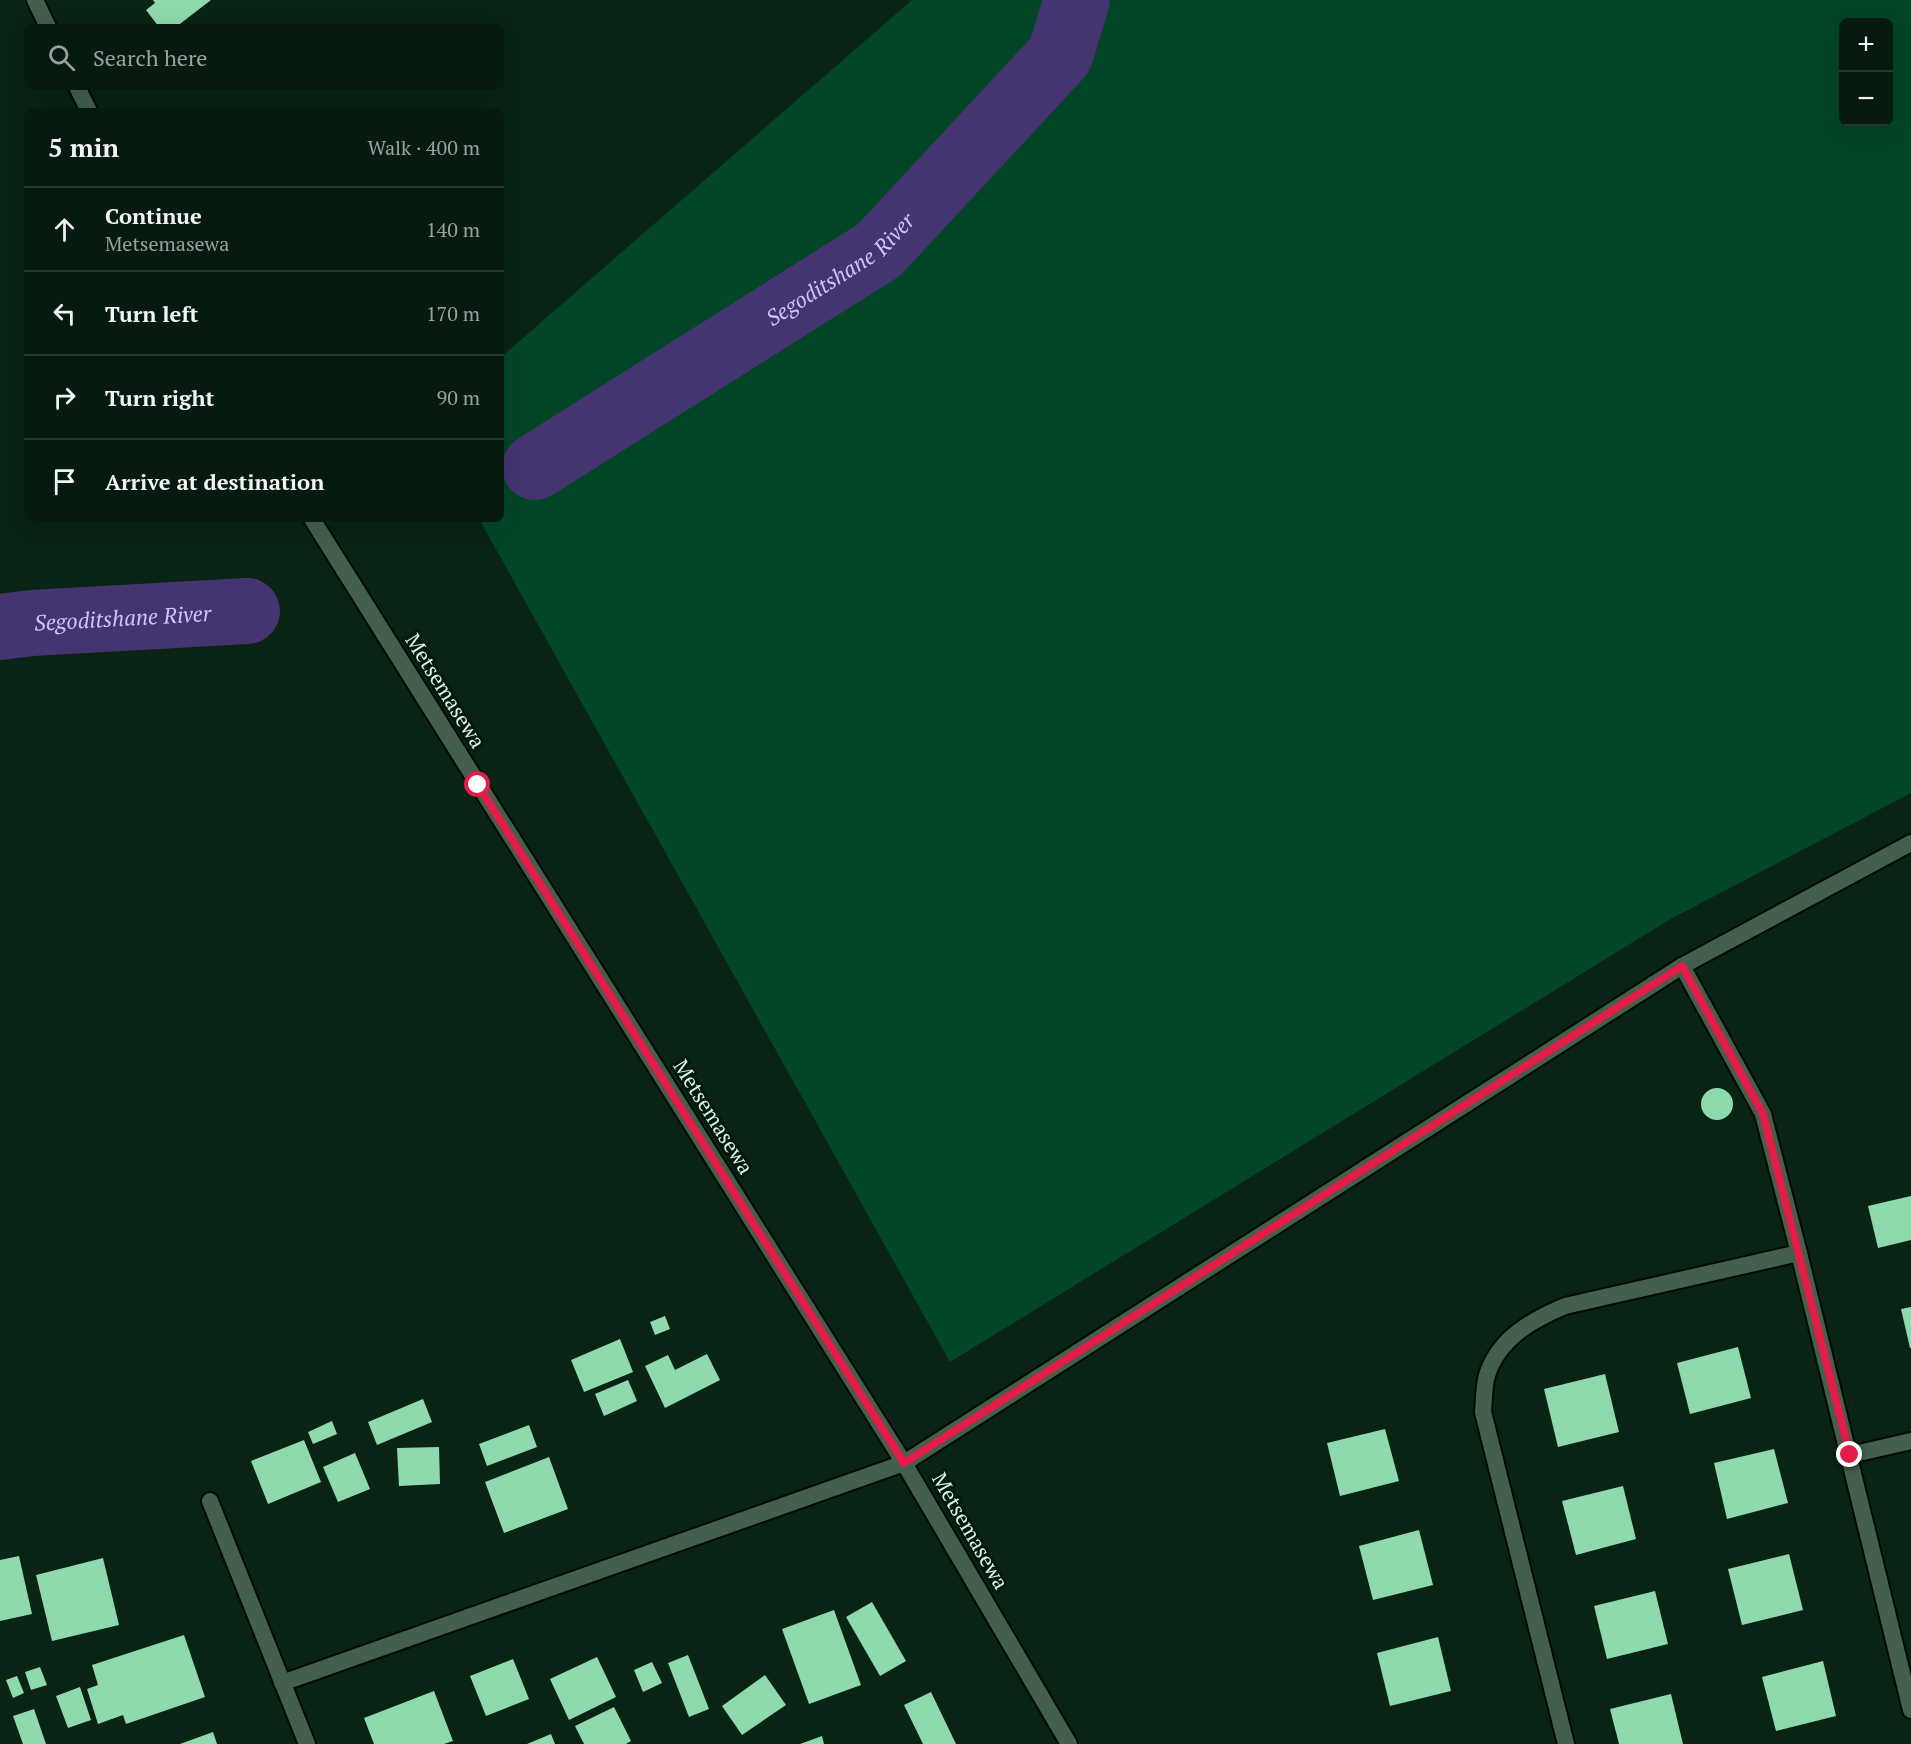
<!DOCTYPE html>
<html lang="en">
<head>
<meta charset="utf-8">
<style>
	:root { --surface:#071a10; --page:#102319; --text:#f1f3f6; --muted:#98a19f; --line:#283830 }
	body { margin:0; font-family:"PT Serif",serif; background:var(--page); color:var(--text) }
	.controls { position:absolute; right:18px; top:18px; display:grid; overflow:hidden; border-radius:9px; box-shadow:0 6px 24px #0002 }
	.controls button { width:54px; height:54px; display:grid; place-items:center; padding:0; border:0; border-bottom:2px solid var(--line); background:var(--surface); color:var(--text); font:30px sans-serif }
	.stop { position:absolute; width:18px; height:18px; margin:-14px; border:4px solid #e11d48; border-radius:50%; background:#fff }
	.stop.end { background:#e11d48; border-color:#fff; box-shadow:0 2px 6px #0008 }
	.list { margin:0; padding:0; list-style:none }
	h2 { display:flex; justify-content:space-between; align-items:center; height:78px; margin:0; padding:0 24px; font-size:26px }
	h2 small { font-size:20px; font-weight:400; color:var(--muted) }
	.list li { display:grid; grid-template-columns:39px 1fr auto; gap:18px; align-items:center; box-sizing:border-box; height:84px; padding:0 24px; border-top:2px solid var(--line) }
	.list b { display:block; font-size:22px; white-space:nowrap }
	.list p { margin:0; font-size:20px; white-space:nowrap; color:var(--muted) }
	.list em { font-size:20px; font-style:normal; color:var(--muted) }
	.icon { flex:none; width:33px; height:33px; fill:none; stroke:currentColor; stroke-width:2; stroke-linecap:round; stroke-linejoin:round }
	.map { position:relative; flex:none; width:1911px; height:1744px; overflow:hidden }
	.search { position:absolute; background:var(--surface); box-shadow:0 6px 24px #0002; left:24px; top:24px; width:480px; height:66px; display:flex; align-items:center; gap:15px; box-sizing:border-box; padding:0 21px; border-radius:9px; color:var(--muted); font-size:22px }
	.panel { position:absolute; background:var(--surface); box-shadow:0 6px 24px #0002; left:24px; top:108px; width:480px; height:414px; border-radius:9px }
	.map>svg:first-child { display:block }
	.green { fill:#034527; fill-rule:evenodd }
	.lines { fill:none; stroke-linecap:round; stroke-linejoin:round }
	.river { stroke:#443571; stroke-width:66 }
	.building { fill:#8fdaac }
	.minor-casing { stroke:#000c02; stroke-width:20 }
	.tertiary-casing { stroke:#000c02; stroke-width:20 }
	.minor { stroke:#445f4e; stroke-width:16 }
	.tertiary { stroke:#445f4e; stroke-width:16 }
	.route { stroke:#e11d48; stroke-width:8 }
	.labels { text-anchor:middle; stroke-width:6; stroke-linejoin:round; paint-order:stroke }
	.street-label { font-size:21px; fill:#e3f2e8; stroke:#021a0c }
	.water-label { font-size:22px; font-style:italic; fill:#cec4fc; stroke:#021a0c }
</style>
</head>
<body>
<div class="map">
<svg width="1911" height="1744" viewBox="0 0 1911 1744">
	<rect width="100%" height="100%" fill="#092315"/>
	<path class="green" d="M912,0H1911V793L1669,920L950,1362L479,519H501V357ZM1844,22H1888V122H1844Z"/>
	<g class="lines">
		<g class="river">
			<path id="s1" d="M535,467L879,250L1060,55L1077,0"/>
			<path id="s2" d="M0,627L32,623L247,611"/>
		</g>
	</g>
	<g class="building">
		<path d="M153,0H211L176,27H159L146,10L155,3Z"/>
		<circle cx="1717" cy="1104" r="16"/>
		<path d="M1911,1196V1240L1878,1248L1868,1206Z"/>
		<path d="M1911,1307V1348H1910L1901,1309Z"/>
		<path d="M665,1316L670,1329L655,1335L650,1322Z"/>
		<path d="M620,1339L633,1372L584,1392L571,1360Z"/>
		<path d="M1738,1347L1751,1398L1690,1414L1677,1363Z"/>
		<path d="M707,1354L720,1380L665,1408L645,1366L668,1355L675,1370Z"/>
		<path d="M1605,1374L1619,1432L1558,1447L1544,1389Z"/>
		<path d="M628,1380L637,1401L604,1416L595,1394Z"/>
		<path d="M423,1399L432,1422L377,1445L368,1422Z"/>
		<path d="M332,1421L337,1434L313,1444L308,1432Z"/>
		<path d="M529,1425L537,1447L487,1466L479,1444Z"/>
		<path d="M1385,1429L1399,1481L1340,1496L1327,1443Z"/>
		<path d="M304,1440L321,1482L268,1504L251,1461Z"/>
		<path d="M439,1447L440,1484L399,1486L397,1448Z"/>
		<path d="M1774,1449L1788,1503L1727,1519L1714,1463Z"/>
		<path d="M355,1453L370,1489L338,1502L323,1467Z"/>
		<path d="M549,1457L568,1509L504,1533L485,1482Z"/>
		<path d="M1623,1486L1636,1539L1576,1555L1562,1501Z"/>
		<path d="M1419,1530L1433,1585L1373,1600L1359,1546Z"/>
		<path d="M1789,1554L1803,1610L1742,1625L1728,1569Z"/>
		<path d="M19,1556L32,1614L0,1621V1560Z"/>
		<path d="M103,1558L119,1625L52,1641L36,1575Z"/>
		<path d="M1655,1591L1668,1644L1607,1659L1594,1606Z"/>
		<path d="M872,1602L906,1661L880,1676L846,1617Z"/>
		<path d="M834,1610L861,1685L809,1704L782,1629Z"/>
		<path d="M184,1635L205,1697L126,1724L123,1715L98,1724L87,1689L98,1685L92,1665Z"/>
		<path d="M1438,1637L1451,1691L1390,1706L1377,1653Z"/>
		<path d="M688,1655L709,1709L689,1717L668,1663Z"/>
		<path d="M597,1657L616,1697L569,1720L550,1679Z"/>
		<path d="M513,1659L529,1699L486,1716L470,1676Z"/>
		<path d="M1823,1661L1836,1716L1776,1731L1762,1677Z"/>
		<path d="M652,1662L662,1683L643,1692L634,1670Z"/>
		<path d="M40,1667L47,1685L31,1690L25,1672Z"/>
		<path d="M765,1675L786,1705L742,1735L722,1706Z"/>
		<path d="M17,1676L24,1693L13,1698L6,1680Z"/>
		<path d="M80,1687L91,1720L68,1728L56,1696Z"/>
		<path d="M434,1691L453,1741L444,1744H374L364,1718Z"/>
		<path d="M931,1692L956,1744H923L904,1705Z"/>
		<path d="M1671,1694L1683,1744H1619L1610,1709Z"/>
		<path d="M614,1707L631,1741L626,1744H584L575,1726Z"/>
		<path d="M34,1709L46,1744H23L13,1716Z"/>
		<path d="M213,1732L217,1744H180Z"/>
		<path d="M551,1734L555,1744H527Z"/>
		<path d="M822,1736L824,1744H800Z"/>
	</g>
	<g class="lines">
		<defs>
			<g id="minor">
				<path d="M1682,966L1763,1114L1799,1253"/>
				<path d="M1850,1455L1911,1441"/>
				<path d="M210,1501L307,1744"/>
				<path d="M282,1683L904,1463L1682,966L1911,843"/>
				<path d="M1566,1744L1483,1412C1484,1400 1484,1386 1487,1375C1499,1338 1532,1320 1565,1306L1799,1253L1911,1710"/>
			</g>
			<g id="tertiary">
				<path d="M35,0L48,27"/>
				<path d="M77,87L89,111"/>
				<path d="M312,519L904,1463L1069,1744"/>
			</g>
		</defs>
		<use href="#minor" class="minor-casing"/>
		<use href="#tertiary" class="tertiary-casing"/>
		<use href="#minor" class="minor"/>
		<use href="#tertiary" class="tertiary"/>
	</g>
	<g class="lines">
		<path class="route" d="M478,785L904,1463L1682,966L1763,1114L1850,1455"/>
	</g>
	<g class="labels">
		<g class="street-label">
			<text transform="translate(445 691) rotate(58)" y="7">Metsemasewa</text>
			<text transform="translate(713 1117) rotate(58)" y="7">Metsemasewa</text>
			<text transform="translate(970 1531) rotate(60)" y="7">Metsemasewa</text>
		</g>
		<g class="water-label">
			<text dy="8" stroke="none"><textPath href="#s1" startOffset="364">Segoditshane River</textPath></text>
			<text dy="8" stroke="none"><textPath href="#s2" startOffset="123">Segoditshane River</textPath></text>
		</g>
	</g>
</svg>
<div class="controls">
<button>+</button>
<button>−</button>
</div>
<div class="stop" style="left:478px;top:785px"></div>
<div class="stop end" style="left:1850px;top:1455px"></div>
<div class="search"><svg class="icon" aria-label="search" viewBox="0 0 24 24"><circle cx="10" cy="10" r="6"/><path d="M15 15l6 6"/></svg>Search here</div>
<section class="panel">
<h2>5 min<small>Walk · 400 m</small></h2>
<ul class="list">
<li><svg class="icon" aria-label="ahead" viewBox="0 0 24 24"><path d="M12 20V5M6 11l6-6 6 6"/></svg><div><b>Continue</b><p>Metsemasewa</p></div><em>140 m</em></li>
<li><svg class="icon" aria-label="left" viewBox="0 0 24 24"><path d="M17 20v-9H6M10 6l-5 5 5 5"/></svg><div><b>Turn left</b></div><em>170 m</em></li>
<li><svg class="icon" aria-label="right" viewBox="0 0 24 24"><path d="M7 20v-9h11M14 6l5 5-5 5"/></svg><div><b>Turn right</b></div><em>90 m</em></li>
<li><svg class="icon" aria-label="arrive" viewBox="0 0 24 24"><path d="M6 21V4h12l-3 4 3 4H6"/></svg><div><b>Arrive at destination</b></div></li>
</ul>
</section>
</div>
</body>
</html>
